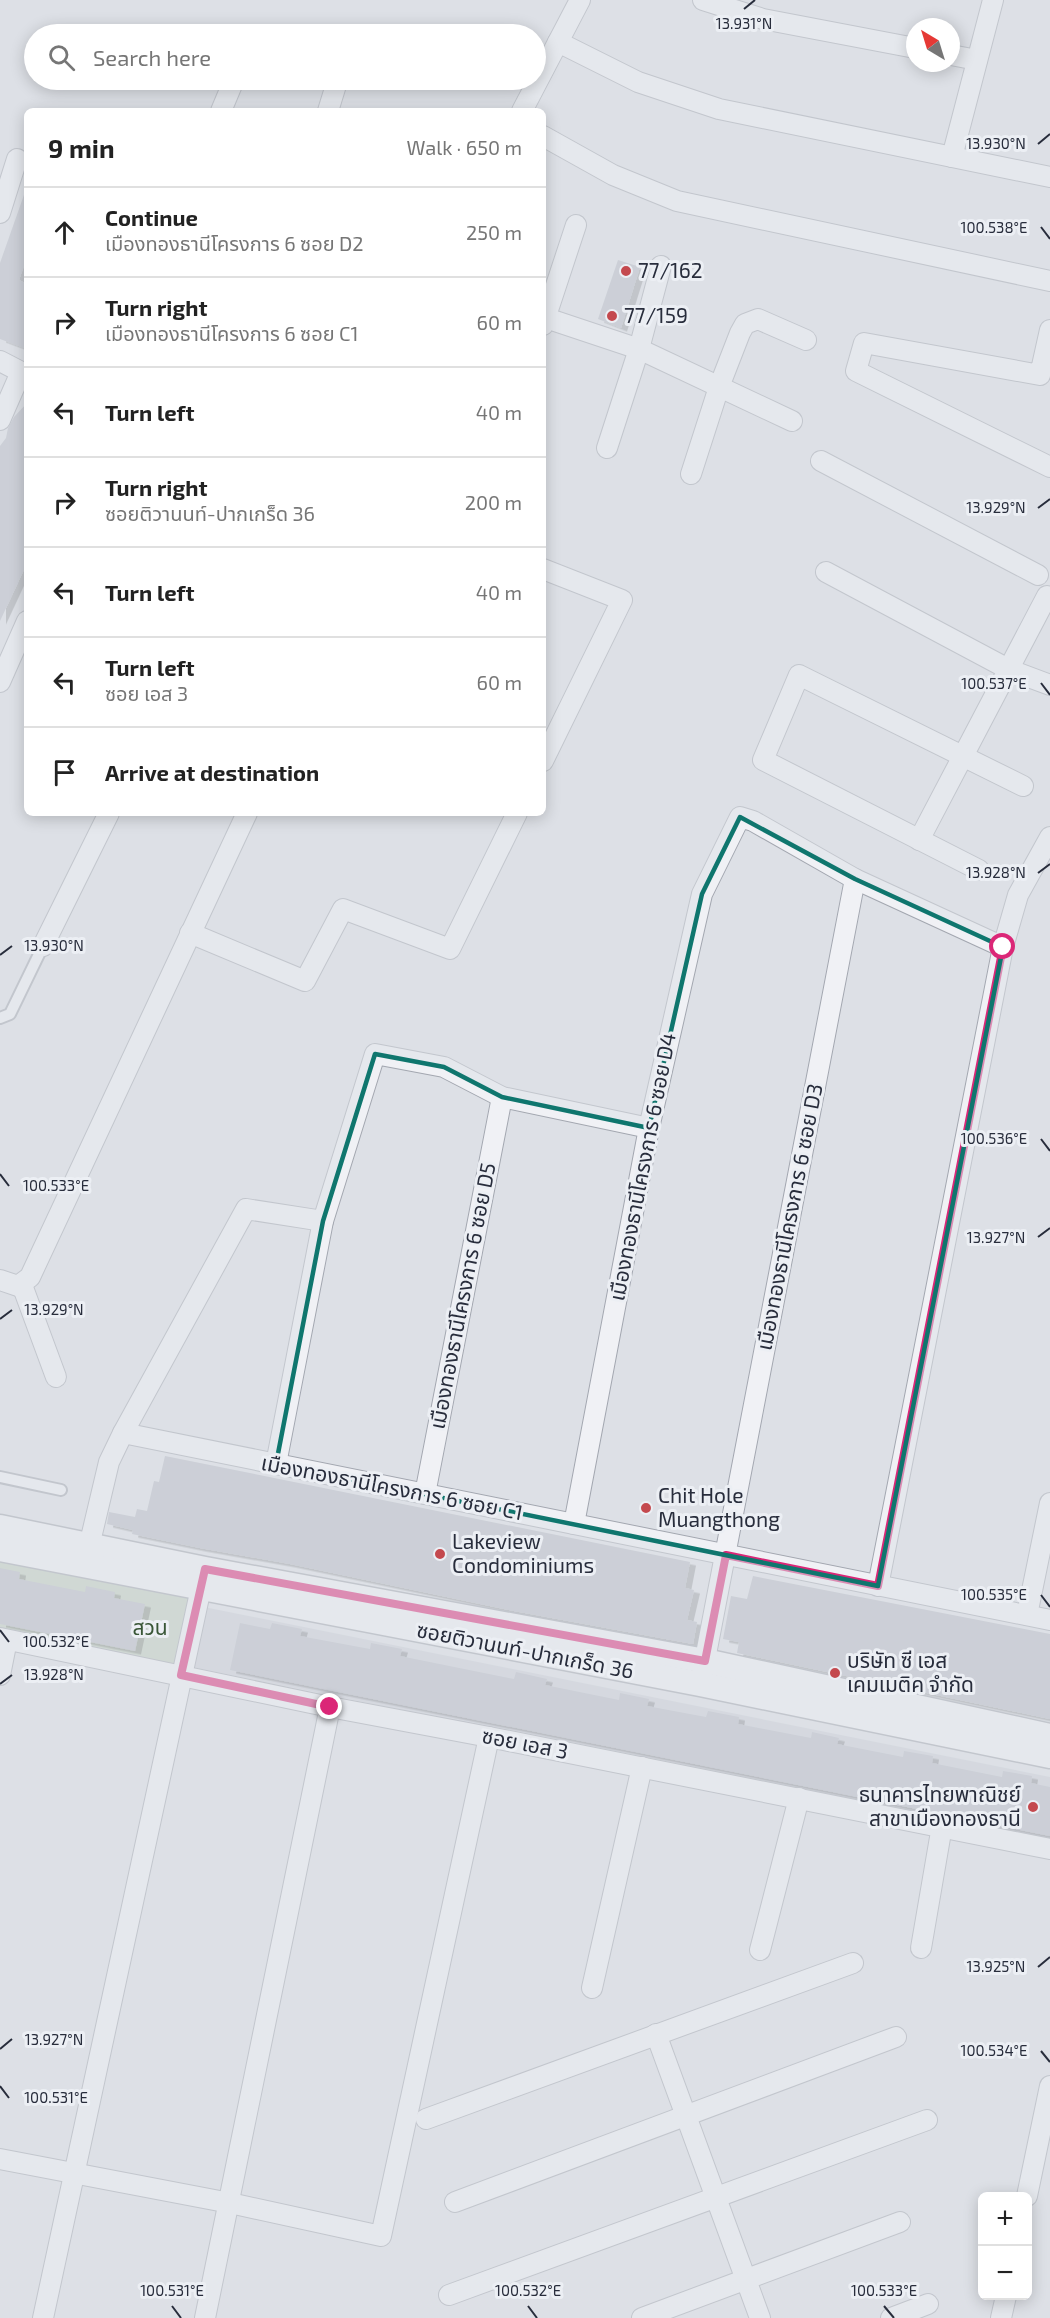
<!DOCTYPE html>
<html lang="en">
<head>
<meta charset="utf-8">
<style>
	:root { --surface:#fff; --page:#f6f6f6; --text:#222; --muted:#767676; --line:#e0e0e0 }
	body { margin:0; font-family:"Exo 2","Noto Sans Thai",sans-serif; background:var(--page); color:var(--text) }
	.controls { position:absolute; right:18px; bottom:18px; display:grid; overflow:hidden; border-radius:9px; box-shadow:0 3px 15px #0003 }
	.controls button { width:54px; height:54px; display:grid; place-items:center; padding:0; border:0; border-bottom:2px solid var(--line); background:var(--surface); color:var(--text); font:30px sans-serif }
	.compass { position:absolute; left:906px; top:18px; width:54px; height:54px; border-radius:50%; background:var(--surface); box-shadow:0 3px 15px #0003; rotate:322deg }
	.stop { position:absolute; width:18px; height:18px; margin:-14px; border:4px solid #db2777; border-radius:50%; background:#fff }
	.stop.end { background:#db2777; border-color:#fff; box-shadow:0 2px 6px #0008 }
	.list { margin:0; padding:0; list-style:none }
	h2 { display:flex; justify-content:space-between; align-items:center; height:78px; margin:0; padding:0 24px; font-size:26px }
	h2 small { font-size:20px; font-weight:400; color:var(--muted) }
	.list li { display:grid; grid-template-columns:39px 1fr auto; gap:18px; align-items:center; box-sizing:border-box; height:90px; padding:0 24px; border-top:2px solid var(--line) }
	.list b { display:block; font-size:22px; white-space:nowrap }
	.list p { margin:0; font-size:20px; white-space:nowrap; color:var(--muted) }
	.list em { font-size:20px; font-style:normal; color:var(--muted) }
	.icon { flex:none; width:33px; height:33px; fill:none; stroke:currentColor; stroke-width:2; stroke-linecap:round; stroke-linejoin:round }
	.map { position:relative; flex:none; width:1050px; height:2318px; overflow:hidden }
	.search { position:absolute; background:var(--surface); box-shadow:0 3px 15px #0003; left:24px; top:24px; width:522px; height:66px; display:flex; align-items:center; gap:15px; box-sizing:border-box; padding:0 21px; border-radius:33px; color:var(--muted); font-size:22px }
	.panel { position:absolute; background:var(--surface); box-shadow:0 3px 15px #0003; left:24px; top:108px; width:522px; height:708px; border-radius:9px }
	.map>svg:first-child { display:block }
	.built { fill:#cccfd8 }
	.green { fill:#c1cfbf }
	.building { fill:#b8bbc5; filter:url(#shadow) }
	.lines { fill:none; stroke-linecap:round; stroke-linejoin:round }
	.service-casing { stroke:#a3a7b0; stroke-width:14 }
	.minor-casing { stroke:#a3a7b0; stroke-width:22 }
	.tertiary-casing { stroke:#a3a7b0; stroke-width:27 }
	.service { stroke:#f0f1f5; stroke-width:10 }
	.minor { stroke:#f0f1f5; stroke-width:20 }
	.tertiary { stroke:#f0f1f5; stroke-width:24 }
	.route { stroke:#db2777; stroke-width:8 }
	.marked { fill:none; stroke:#0f766e; stroke-width:4.5; stroke-linejoin:round }
	.ticks { fill:none; stroke:#282d3c; stroke-width:2 }
	.poi-dot { fill:#c4494e; stroke:#eceff4; stroke-width:2 }
	.labels { text-anchor:middle; stroke-width:6; stroke-linejoin:round; paint-order:stroke }
	.poi-label { font-size:21px; fill:#282d3c; stroke:#eceff4; text-anchor:start }
	.street-label { font-size:21px; fill:#282d3c; stroke:#eceff4 }
	.park-label { font-size:21px; fill:#395636; stroke:#eceff4 }
	.ticks-label { font-size:15px; text-anchor:middle; fill:#282d3c; stroke:#eceff4; stroke-width:6; stroke-linejoin:round; paint-order:stroke }
</style>
</head>
<body>
<div class="map">
<svg width="1050" height="2318" viewBox="0 0 1050 2318">
	<defs>
		<filter id="shadow"><feDropShadow dx="6" dy="3.5" stdDeviation="0" flood-color="#0004"/></filter>
	</defs>
	<rect width="100%" height="100%" fill="#dde0e6"/>
	<path class="built" d="M0,1566L1050,1777V1842L0,1628Z"/>
	<path class="green" d="M0,1558L196,1597L181,1675L0,1638Z"/>
	<g class="building">
		<path d="M25,192H27V257L19,280L27,284V349L0,339V263Z"/>
		<path d="M618,260L640,267L621,328L598,319Z"/>
		<path d="M27,403V563L0,621V446L6,438L8,428L14,417Z"/>
		<path d="M165,1456L690,1562L685,1588L694,1590L687,1620L697,1622L693,1644L514,1611L290,1564L200,1548L132,1534L133,1530L107,1524L109,1512L135,1517L137,1509L147,1511L154,1481L159,1482Z"/>
		<path d="M0,1568L20,1572L19,1579L85,1592L86,1586L115,1592L114,1598L145,1604L135,1651L0,1624Z"/>
		<path d="M753,1576L1050,1634V1719L737,1653L739,1642L723,1639L731,1596L747,1599Z"/>
		<path d="M240,1623L270,1629L272,1623L302,1629L300,1636L370,1649L371,1643L402,1649L400,1656L514,1679L516,1672L547,1679L545,1685L619,1700L620,1693L649,1699L647,1706L706,1717L708,1711L739,1717L738,1724L811,1738L812,1732L839,1738L837,1744L903,1757L904,1751L933,1756L932,1763L1002,1777L1003,1771L1032,1776L1031,1783L1050,1787V1836L230,1670Z"/>
	</g>
	<g class="lines">
		<defs>
			<g id="service">
				<path d="M0,1018L10,1014L43,946"/>
				<path d="M0,1477L61,1490"/>
			</g>
			<g id="minor">
				<path d="M703,0L763,19L915,48"/>
				<path d="M558,42L638,82L719,109L1050,177"/>
				<path d="M951,55L977,60"/>
				<path d="M221,111L234,80"/>
				<path d="M328,111L336,85"/>
				<path d="M522,111L580,0"/>
				<path d="M543,136L613,175L677,201L1050,281"/>
				<path d="M952,157L993,0"/>
				<path d="M0,213L17,159"/>
				<path d="M543,317L639,349L792,421"/>
				<path d="M543,325L576,225"/>
				<path d="M1050,330L1040,375L864,343L856,371L1050,467"/>
				<path d="M0,361L27,375"/>
				<path d="M0,420L21,372"/>
				<path d="M607,448L639,349L661,266"/>
				<path d="M821,461L1038,575"/>
				<path d="M691,474L719,387L740,333L745,324L758,319L806,340"/>
				<path d="M543,569L622,600L543,761"/>
				<path d="M826,572L1010,670L1050,685"/>
				<path d="M0,682L27,621"/>
				<path d="M919,840L1047,596"/>
				<path d="M979,870L763,760L799,675L1023,786"/>
				<path d="M190,933L305,981L343,909L450,949L517,813"/>
				<path d="M43,946L109,813"/>
				<path d="M0,1280L18,1286L30,1277L247,813"/>
				<path d="M22,1285L56,1377"/>
				<path d="M123,1433L1050,1620"/>
				<path d="M276,1464L323,1221L375,1054L444,1067L502,1097L649,1128"/>
				<path d="M425,1494L502,1097"/>
				<path d="M574,1524L649,1128L702,894L740,817L753,821L855,879L1003,947"/>
				<path d="M86,1559L109,1462L123,1433L246,1209L323,1221"/>
				<path d="M878,1586L1003,947L1018,895L1050,837"/>
				<path d="M1027,1615L1050,1503"/>
				<path d="M0,1638L330,1707L489,1737L1050,1849"/>
				<path d="M0,1675L7,1640"/>
				<path d="M702,1675L855,879"/>
				<path d="M921,1948L942,1826"/>
				<path d="M760,1950L799,1798"/>
				<path d="M592,1988L642,1767"/>
				<path d="M656,2034L760,2318"/>
				<path d="M426,2119L853,1963"/>
				<path d="M0,2159L230,2203L381,2236L489,1737"/>
				<path d="M1027,2196L1050,2086"/>
				<path d="M455,2202L896,2037"/>
				<path d="M449,2295L927,2120"/>
				<path d="M43,2318L204,1574"/>
				<path d="M205,2318L330,1707"/>
				<path d="M642,2318L900,2222"/>
				<path d="M891,2318L928,2304"/>
				<path d="M1001,2318L1006,2296"/>
			</g>
			<g id="tertiary">
				<path d="M0,1527L205,1569L705,1661L1050,1736"/>
				<path d="M0,1549L700,1684L1050,1756"/>
			</g>
		</defs>
		<use href="#service" class="service-casing"/>
		<use href="#minor" class="minor-casing"/>
		<use href="#tertiary" class="tertiary-casing"/>
		<use href="#service" class="service"/>
		<use href="#minor" class="minor"/>
		<use href="#tertiary" class="tertiary"/>
	</g>
	<g class="lines">
		<path class="route" d="M330,1707L181,1675L205,1569L705,1661L726,1555L878,1586L1003,947"/>
	</g>
	<path d="M0 0H1050V2318H0ZM740,817L855,879L1003,947L878,1586L276,1464L323,1221L375,1054L444,1067L502,1097L649,1128L702,894Z" fill="#dde0e6" fill-opacity=".55" fill-rule="evenodd"/>
	<path class="marked" d="M740,817L855,879L1003,947L878,1586L276,1464L323,1221L375,1054L444,1067L502,1097L649,1128L702,894Z"/>
	<path class="ticks" d="M744,9L755,0M1038,144L1050,134M1041,227L1050,239M1038,508L1050,499M1041,683L1050,695M1038,873L1050,864M0,955L12,946M1041,1139L1050,1151M0,1174L9,1186M1038,1237L1050,1228M0,1319L12,1310M1041,1595L1050,1607M0,1630L9,1642M0,1684L12,1675M1038,1967L1050,1957M0,2049L12,2039M1041,2051L1050,2062M0,2086L9,2098M172,2306L181,2318M528,2306L537,2318M884,2306L894,2318"/>
	<g class="poi-dot">
		<circle cx="626" cy="271" r="6"/>
		<circle cx="612" cy="316" r="6"/>
		<circle cx="646" cy="1508" r="6"/>
		<circle cx="440" cy="1554" r="6"/>
		<circle cx="835" cy="1673" r="6"/>
		<circle cx="1033" cy="1807" r="6"/>
	</g>
	<g class="labels">
		<g class="poi-label">
			<text x="638" y="278">77/162</text>
			<text x="624" y="323">77/159</text>
			<text x="658" y="1503">Chit Hole<tspan x="658" dy="24">Muangthong</tspan></text>
			<text x="452" y="1549">Lakeview<tspan x="452" dy="24">Condominiums</tspan></text>
			<text x="847" y="1668">บริษัท ซี เอส<tspan x="847" dy="24">เคมเมติค จำกัด</tspan></text>
			<text x="1021" y="1802" text-anchor="end">ธนาคารไทยพาณิชย์<tspan x="1021" dy="24">สาขาเมืองทองธานี</tspan></text>
		</g>
		<g class="street-label">
			<text transform="translate(643 1167) rotate(-79)" y="7">เมืองทองธานีโครงการ 6 ซอย D4</text>
			<text transform="translate(790 1217) rotate(-79)" y="7">เมืองทองธานีโครงการ 6 ซอย D3</text>
			<text transform="translate(463 1296) rotate(-79)" y="7">เมืองทองธานีโครงการ 6 ซอย D5</text>
			<text transform="translate(392 1488) rotate(11)" y="7">เมืองทองธานีโครงการ 6 ซอย C1</text>
			<text transform="translate(525 1651) rotate(11)" y="7">ซอยติวานนท์-ปากเกร็ด 36</text>
			<text transform="translate(525 1744) rotate(11)" y="7">ซอย เอส 3</text>
		</g>
		<g class="park-label">
			<text x="150" y="1635">สวน</text>
		</g>
	</g>
	<g class="ticks-label">
		<text x="744" y="29">13.931°N</text>
		<text x="996" y="149">13.930°N</text>
		<text x="994" y="233">100.538°E</text>
		<text x="996" y="513">13.929°N</text>
		<text x="994" y="689">100.537°E</text>
		<text x="996" y="878">13.928°N</text>
		<text x="54" y="951">13.930°N</text>
		<text x="994" y="1144">100.536°E</text>
		<text x="56" y="1191">100.533°E</text>
		<text x="996" y="1243">13.927°N</text>
		<text x="54" y="1315">13.929°N</text>
		<text x="994" y="1600">100.535°E</text>
		<text x="56" y="1647">100.532°E</text>
		<text x="54" y="1680">13.928°N</text>
		<text x="996" y="1972">13.925°N</text>
		<text x="54" y="2045">13.927°N</text>
		<text x="994" y="2056">100.534°E</text>
		<text x="56" y="2103">100.531°E</text>
		<text x="172" y="2296">100.531°E</text>
		<text x="528" y="2296">100.532°E</text>
		<text x="884" y="2296">100.533°E</text>
	</g>
</svg>
<div class="controls">
<button>+</button>
<button>−</button>
</div>
<svg class="compass" viewBox="-18 -18 36 36"><path d="M0-13l5 13h-10z" fill="#e53935"/><path d="M0 13l5-13h-10z" fill="#767676"/></svg>
<div class="stop" style="left:1003px;top:947px"></div>
<div class="stop end" style="left:330px;top:1707px"></div>
<div class="search"><svg class="icon" aria-label="search" viewBox="0 0 24 24"><circle cx="10" cy="10" r="6"/><path d="M15 15l6 6"/></svg>Search here</div>
<section class="panel">
<h2>9 min<small>Walk · 650 m</small></h2>
<ul class="list">
<li><svg class="icon" aria-label="ahead" viewBox="0 0 24 24"><path d="M12 20V5M6 11l6-6 6 6"/></svg><div><b>Continue</b><p>เมืองทองธานีโครงการ 6 ซอย D2</p></div><em>250 m</em></li>
<li><svg class="icon" aria-label="right" viewBox="0 0 24 24"><path d="M7 20v-9h11M14 6l5 5-5 5"/></svg><div><b>Turn right</b><p>เมืองทองธานีโครงการ 6 ซอย C1</p></div><em>60 m</em></li>
<li><svg class="icon" aria-label="left" viewBox="0 0 24 24"><path d="M17 20v-9H6M10 6l-5 5 5 5"/></svg><div><b>Turn left</b></div><em>40 m</em></li>
<li><svg class="icon" aria-label="right" viewBox="0 0 24 24"><path d="M7 20v-9h11M14 6l5 5-5 5"/></svg><div><b>Turn right</b><p>ซอยติวานนท์-ปากเกร็ด 36</p></div><em>200 m</em></li>
<li><svg class="icon" aria-label="left" viewBox="0 0 24 24"><path d="M17 20v-9H6M10 6l-5 5 5 5"/></svg><div><b>Turn left</b></div><em>40 m</em></li>
<li><svg class="icon" aria-label="left" viewBox="0 0 24 24"><path d="M17 20v-9H6M10 6l-5 5 5 5"/></svg><div><b>Turn left</b><p>ซอย เอส 3</p></div><em>60 m</em></li>
<li><svg class="icon" aria-label="arrive" viewBox="0 0 24 24"><path d="M6 21V4h12l-3 4 3 4H6"/></svg><div><b>Arrive at destination</b></div></li>
</ul>
</section>
</div>
</body>
</html>
